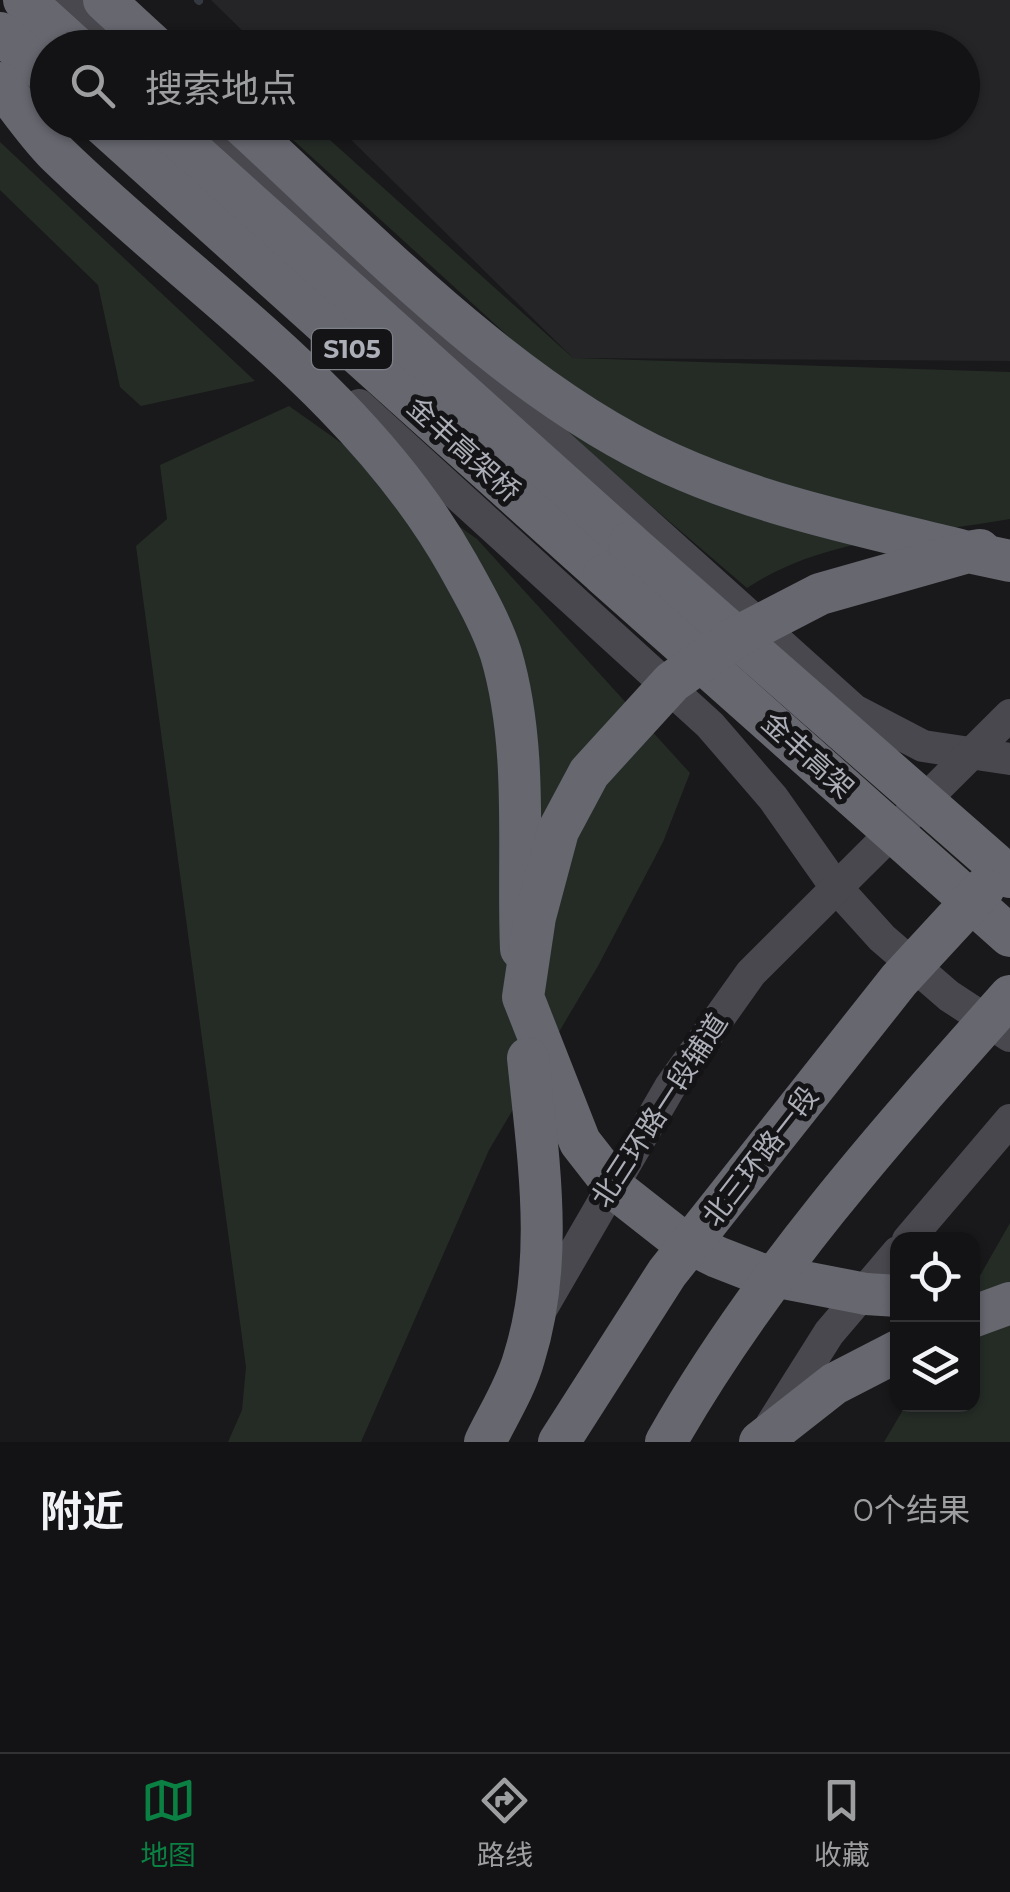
<!DOCTYPE html>
<html lang="zh">
<head>
<meta charset="utf-8">
<style>
	:root { --surface:#131214; --page:#202022; --text:#f1f3f6; --muted:#9d9ea0; --line:#323234; --accent:#0b8043 }
	body { margin:0; font-family:Montserrat,"Noto Sans SC",sans-serif; background:var(--page); color:var(--text) }
	.controls { position:absolute; right:30px; bottom:30px; display:grid; overflow:hidden; border-radius:20px; box-shadow:0 2px 8px #0004 }
	.controls button { width:90px; height:90px; display:grid; place-items:center; padding:0; border:0; border-bottom:2px solid var(--line); background:var(--surface); color:var(--text); font:50px sans-serif }
	.list { margin:0; padding:0; list-style:none }
	h2 { display:flex; justify-content:space-between; align-items:center; height:130px; margin:0; padding:0 40px; font-size:42px }
	h2 small { font-size:32px; font-weight:400; color:var(--muted) }
	.icon { flex:none; width:55px; height:55px; fill:none; stroke:currentColor; stroke-width:2; stroke-linecap:round; stroke-linejoin:round }
	.map { position:relative; flex:none; width:1010px; height:1442px; overflow:hidden }
	.search { position:absolute; background:var(--surface); box-shadow:0 2px 8px #0004; left:30px; right:30px; top:30px; height:110px; display:flex; align-items:center; gap:25px; box-sizing:border-box; padding:0 35px; border-radius:55px; color:var(--muted); font-size:38px }
	.sheet { height:310px; background:var(--surface) }
	nav { display:flex; justify-content:space-around; align-items:center; box-sizing:border-box; height:140px; border-top:2px solid var(--line); background:var(--surface); font-size:28px; color:var(--muted) }
	nav a { display:grid; justify-items:center; gap:5px }
	nav .on { color:var(--accent) }
	.map>svg:first-child { display:block }
	.built { fill:#252427 }
	.green { fill:#252c26 }
	.lines { fill:none; stroke-linecap:round; stroke-linejoin:round }
	.stream { stroke:#343941; stroke-width:8 }
	.secondary { stroke:#48484e; stroke-width:32 }
	.highway { stroke:#66676f; stroke-width:42 }
	.highway-bridge { stroke:#66676f; stroke-width:42 }
	.labels { text-anchor:middle; stroke-width:10; stroke-linejoin:round; paint-order:stroke }
	.shield { fill:#141315; stroke:#7e8087; stroke-width:2.5 }
	.shield-label { font-size:25px; font-weight:bold; fill:#acaeb8 }
	.street-label { font-size:28px; fill:#acaeb8; stroke:#141315 }
</style>
</head>
<body>
<div class="map">
<svg width="1010" height="1442" viewBox="0 0 1010 1442">
	<rect width="100%" height="100%" fill="#19181a"/>
	<path class="built" d="M211,0H1010V361L573,358L334,123L962,122V48L259,47Z"/>
	<g class="green">
		<path d="M287,123H311L573,358L1010,372V519C923,534 822,538 747,588L559,427L508,336L281,129Z"/>
		<path d="M0,142L255,381L141,406L120,387L98,285L0,190Z"/>
		<path d="M289,406L477,539L690,773L663,842L598,966L489,1150L361,1442H228L242,1410L246,1367L136,546L167,519L160,465Z"/>
		<path d="M1010,1223V1442H884L906,1405L972,1404L973,1288Z"/>
	</g>
	<g class="lines">
		<path class="stream" d="M198,0L199,1"/>
		<g class="secondary">
			<path d="M66,0L118,48"/>
			<path d="M200,122L854,710L923,746L1010,759"/>
			<path d="M359,405L710,725L773,798L835,886L882,938L949,996L1010,1036"/>
			<path d="M908,1240L1010,1120"/>
			<path d="M542,1308L670,1087L751,973L1010,715"/>
			<path d="M771,1425L829,1333L898,1252"/>
		</g>
		<g class="highway">
			<path d="M24,0L77,48"/>
			<path d="M104,0L156,48"/>
			<path d="M0,33L48,75"/>
			<path d="M0,83C18,106 36,133 57,154C195,288 362,394 458,565C474,594 491,623 501,654C529,749 517,852 521,949"/>
			<path d="M100,122L604,575"/>
			<path d="M160,122L629,543"/>
			<path d="M239,122C367,239 512,393 671,464C766,507 868,527 968,552L980,550"/>
			<path d="M866,1294L898,1296"/>
			<path d="M972,1317L1010,1303"/>
		</g>
		<g class="highway-bridge">
			<path d="M629,543L1010,877"/>
			<path d="M604,575L1010,936"/>
			<path d="M866,1294L758,1273L717,1257L675,1236L619,1192L580,1142L523,997L535,917L558,831L589,773L672,682L733,639L820,594L968,552L1010,561"/>
			<path d="M485,1442C498,1415 516,1387 524,1358C555,1259 538,1158 528,1058"/>
			<path d="M559,1442L667,1273L899,980L984,888"/>
			<path d="M666,1442C758,1279 886,1135 1010,996"/>
			<path d="M760,1442L834,1384L898,1351"/>
		</g>
	</g>
	<g class="labels">
		<rect class="shield" x="312" y="329" width="80" height="40" rx="8"/>
		<g class="shield-label">
			<text x="352" y="358">S105</text>
		</g>
		<g class="street-label">
			<text transform="translate(464 449) rotate(42)" y="10">金丰高架桥</text>
			<text transform="translate(808 755) rotate(42)" y="10">金丰高架</text>
			<text transform="translate(659 1110) rotate(-57)" y="10">北三环路一段辅道</text>
			<text transform="translate(760 1156) rotate(-52)" y="10">北三环路一段</text>
		</g>
	</g>
</svg>
<div class="controls">
<button><svg class="icon" aria-label="locate" viewBox="0 0 24 24"><circle cx="12" cy="12" r="6"/><path d="M12 2v4M12 18v4M2 12h4M18 12h4"/></svg></button>
<button><svg class="icon" aria-label="layers" viewBox="0 0 24 24"><path d="M12 4l9 5-9 5-9-5zM3 14l9 5 9-5"/></svg></button>
</div>
<div class="search"><svg class="icon" aria-label="search" viewBox="0 0 24 24"><circle cx="10" cy="10" r="6"/><path d="M15 15l6 6"/></svg>搜索地点</div>
</div>
<section class="sheet">
<h2>附近<small>0个结果</small></h2>
<ul class="list">
</ul>
</section>
<nav>
<a class="on"><svg class="icon" aria-label="map" viewBox="0 0 24 24"><path d="M3 6l6-2 6 2 6-2v14l-6 2-6-2-6 2zM9 4v14M15 6v14"/></svg>地图</a>
<a><svg class="icon" aria-label="directions" viewBox="0 0 24 24"><path d="M12 3l9 9-9 9-9-9zM9 14v-3h6M13 9l2 2-2 2"/></svg>路线</a>
<a><svg class="icon" aria-label="saved" viewBox="0 0 24 24"><path d="M7 4h10v16l-5-4-5 4z"/></svg>收藏</a>
</nav>
</body>
</html>
